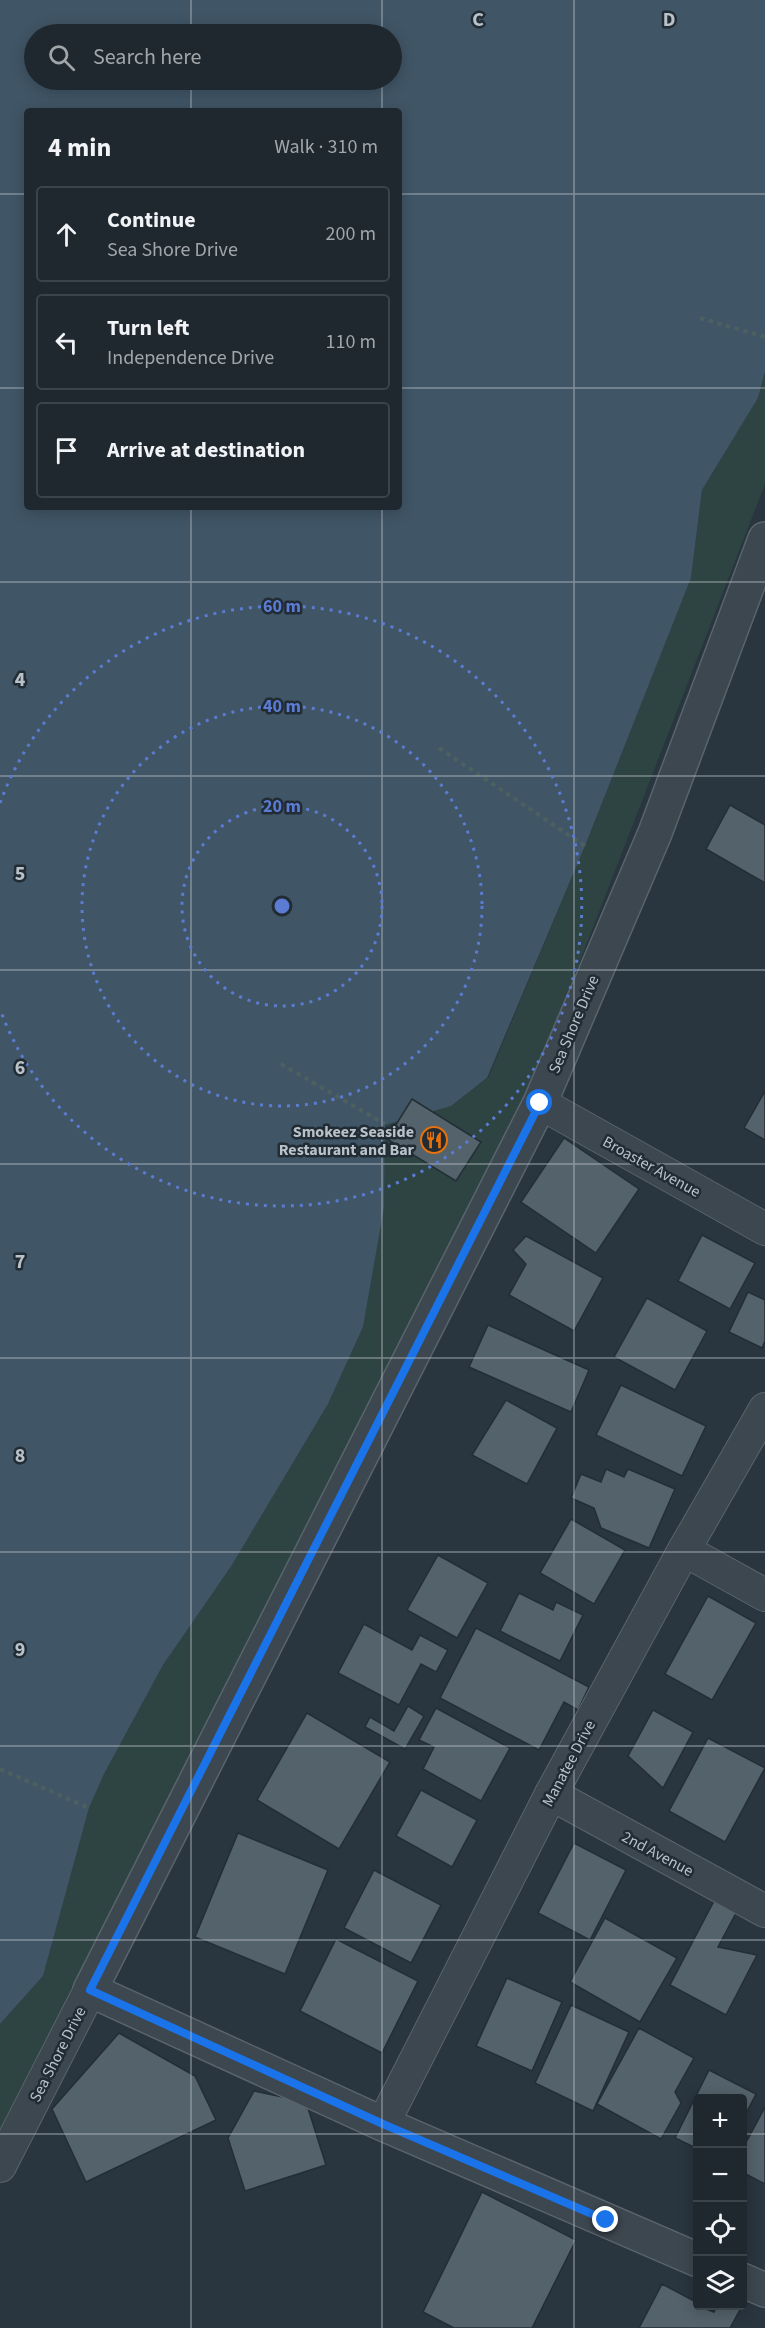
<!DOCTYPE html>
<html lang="en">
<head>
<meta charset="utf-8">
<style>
	:root { --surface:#1f282f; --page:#273037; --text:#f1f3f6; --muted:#a1a6aa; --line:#3c444b }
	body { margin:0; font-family:"Source Sans 3",sans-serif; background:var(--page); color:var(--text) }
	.controls { position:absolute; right:18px; bottom:18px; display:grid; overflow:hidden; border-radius:6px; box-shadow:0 3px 15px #0003 }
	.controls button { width:54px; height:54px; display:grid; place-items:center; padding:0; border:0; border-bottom:2px solid var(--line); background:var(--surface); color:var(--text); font:30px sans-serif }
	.stop { position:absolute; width:18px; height:18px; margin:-14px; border:4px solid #1a73e8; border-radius:50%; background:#fff }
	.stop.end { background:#1a73e8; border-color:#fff; box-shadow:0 2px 6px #0008 }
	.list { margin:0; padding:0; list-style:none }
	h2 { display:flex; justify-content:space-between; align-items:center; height:78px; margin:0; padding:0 24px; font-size:26px }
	h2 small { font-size:20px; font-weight:400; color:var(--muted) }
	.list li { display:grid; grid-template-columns:39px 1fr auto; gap:18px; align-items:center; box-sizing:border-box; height:96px; margin:0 12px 12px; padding:0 12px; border:2px solid var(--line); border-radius:6px }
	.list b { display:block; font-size:22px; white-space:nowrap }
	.list p { margin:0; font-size:20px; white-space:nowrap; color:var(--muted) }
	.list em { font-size:20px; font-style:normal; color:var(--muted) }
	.icon { flex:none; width:33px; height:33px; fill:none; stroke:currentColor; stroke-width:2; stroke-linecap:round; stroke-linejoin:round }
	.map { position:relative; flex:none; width:765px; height:2328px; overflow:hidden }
	.search { position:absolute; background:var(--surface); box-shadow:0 3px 15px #0003; left:24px; top:24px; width:378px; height:66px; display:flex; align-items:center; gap:15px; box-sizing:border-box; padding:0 21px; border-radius:33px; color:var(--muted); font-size:22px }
	.panel { position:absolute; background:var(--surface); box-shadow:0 3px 15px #0003; left:24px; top:108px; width:378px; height:402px; border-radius:6px }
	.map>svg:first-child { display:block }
	.green { fill:#2e4442 }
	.water { fill:#405566; fill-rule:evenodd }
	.building { fill:#54626b; stroke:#232e36; stroke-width:1.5 }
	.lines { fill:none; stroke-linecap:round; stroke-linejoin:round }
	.minor-casing { stroke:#5a646c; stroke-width:34 }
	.tertiary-casing { stroke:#5a646c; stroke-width:36 }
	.path { stroke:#4d6060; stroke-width:4; stroke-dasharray:4.5 4.5; stroke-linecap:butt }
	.minor { stroke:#3d474f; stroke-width:32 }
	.tertiary { stroke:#3d474f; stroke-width:33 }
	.route { stroke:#1a73e8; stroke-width:8 }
	.grid { fill:none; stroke:#b9c1c9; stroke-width:1.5; stroke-opacity:0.55 }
	.ring { fill:none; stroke:#5b7cd2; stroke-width:3; stroke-dasharray:3 6 }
	.labels { text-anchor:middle; stroke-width:5; stroke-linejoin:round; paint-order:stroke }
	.street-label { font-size:16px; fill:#b9c1c9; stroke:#212c34 }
	.poi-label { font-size:16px; font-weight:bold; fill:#b9c1c9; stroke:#212c34; text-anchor:end }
	.grid-label { font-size:20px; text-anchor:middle; font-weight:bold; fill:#b9c1c9; stroke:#212c34; stroke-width:5; stroke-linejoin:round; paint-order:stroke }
	.centre { fill:#5b7cd2; stroke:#212c34; stroke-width:3 }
	.ring-label { font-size:18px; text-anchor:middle; font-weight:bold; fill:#5b7cd2; stroke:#212c34; stroke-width:5; stroke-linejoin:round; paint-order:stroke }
</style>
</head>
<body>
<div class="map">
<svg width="765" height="2328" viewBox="0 0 765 2328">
	<rect width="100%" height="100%" fill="#29353f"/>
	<path class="green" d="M765,372V484L526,1100L0,2136V2024L43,1976L89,1808L104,1774L163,1665L232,1565L328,1404L363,1327L384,1208L385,1124L451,1106L488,1078L585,846L691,578L702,490L758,398Z"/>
	<path class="water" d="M0,0H765V372L758,398L702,490L691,578L585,846L487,1078L451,1106L385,1125L384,1208L363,1327L328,1404L232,1565L163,1665L104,1774L89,1808L43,1976L0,2024ZM34,34H392V80H34ZM27,111H399V507H27Z"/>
	<g class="building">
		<path d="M730,805L765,825V883L706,849Z"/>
		<path d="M765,1091V1140L744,1128Z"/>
		<path d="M412,1099L481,1142L456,1181L387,1139Z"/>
		<path d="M564,1138L639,1189L596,1253L521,1202Z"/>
		<path d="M702,1235L755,1263L730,1309L678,1281Z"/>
		<path d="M526,1236L603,1278L574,1331L509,1295L526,1264L513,1250Z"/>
		<path d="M748,1292L765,1300V1341L762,1348L729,1332Z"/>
		<path d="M647,1298L707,1331L675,1390L614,1357Z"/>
		<path d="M488,1325L589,1370L571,1412L469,1367Z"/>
		<path d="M621,1385L706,1426L682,1476L596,1435Z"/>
		<path d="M506,1400L557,1428L527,1484L472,1455Z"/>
		<path d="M606,1469L624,1477L628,1469L675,1489L649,1548L601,1528L594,1508L571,1498L581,1474L601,1482Z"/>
		<path d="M571,1519L625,1550L594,1604L540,1573Z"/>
		<path d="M438,1555L488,1583L457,1638L407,1610Z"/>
		<path d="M519,1593L553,1610L556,1602L583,1615L560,1661L500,1631Z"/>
		<path d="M708,1596L756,1623L712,1700L665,1674Z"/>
		<path d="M364,1624L412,1650L420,1635L448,1650L436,1672L421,1664L399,1705L338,1673Z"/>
		<path d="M476,1628L589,1687L578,1710L564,1702L539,1750L440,1698Z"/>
		<path d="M408,1706L424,1716L405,1749L365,1727L370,1717L394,1731Z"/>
		<path d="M436,1708L510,1748L481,1801L423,1769L434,1747L419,1740Z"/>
		<path d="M653,1710L693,1732L663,1788L628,1756Z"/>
		<path d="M307,1713L390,1762L339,1849L257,1800Z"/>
		<path d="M708,1738L765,1768L725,1842L669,1811Z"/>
		<path d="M421,1790L477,1820L452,1867L396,1836Z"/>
		<path d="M238,1833L328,1870L285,1974L195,1937Z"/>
		<path d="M574,1843L626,1870L590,1940L538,1913Z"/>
		<path d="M374,1870L441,1905L411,1963L344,1928Z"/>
		<path d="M714,1901L736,1913L718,1947L757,1955L726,2015L670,1985Z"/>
		<path d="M605,1918L677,1958L640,2022L570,1982Z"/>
		<path d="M336,1939L418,1981L382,2053L300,2011Z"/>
		<path d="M507,1978L562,2002L532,2071L476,2046Z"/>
		<path d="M571,2005L629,2032L593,2111L535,2083Z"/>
		<path d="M639,2028L694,2058L675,2092L681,2103L661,2139L597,2104Z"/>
		<path d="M119,2033L195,2076L216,2120L86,2182L52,2109Z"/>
		<path d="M709,2070L756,2094L742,2121V2098H698V2149L675,2138Z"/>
		<path d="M254,2091L306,2102L326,2165L245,2191L228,2138Z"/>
		<path d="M765,2107V2184L742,2172V2150Z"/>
		<path d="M482,2192L576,2240L532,2328H454L423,2312Z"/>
		<path d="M662,2284L698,2303V2306L714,2312L717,2306H742L730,2328H639Z"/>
	</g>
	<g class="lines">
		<defs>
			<g id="minor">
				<path d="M540,1103L765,1229"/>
				<path d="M684,1550L765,1595"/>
				<path d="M551,1794L765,1911"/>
				<path d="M383,2124L551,1794L684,1550L765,1409"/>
				<path d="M0,2166L90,1990"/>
			</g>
			<g id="tertiary">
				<path d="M698,2260L383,2124L90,1990L540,1103L655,833L765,539"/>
				<path d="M742,2280L765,2290"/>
			</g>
		</defs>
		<use href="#minor" class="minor-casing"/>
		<use href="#tertiary" class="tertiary-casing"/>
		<g class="path">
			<path d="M700,318L765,337"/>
			<path d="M439,748L585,846"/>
			<path d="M281,1064L385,1124"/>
			<path d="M0,1769L89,1808"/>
		</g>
		<use href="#minor" class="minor"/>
		<use href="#tertiary" class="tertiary"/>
	</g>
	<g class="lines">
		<path class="route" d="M540,1103L90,1990L383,2124L606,2220"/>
	</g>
	<path class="grid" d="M191,0V34M382,0V34M574,0V2328M191,80V111M382,80V111M0,194H27M399,194H765M0,388H27M399,388H765M191,507V2328M382,507V2328M0,582H765M0,776H765M0,970H765M0,1164H765M0,1358H765M0,1552H765M0,1746H765M0,1940H765M0,2134H698M742,2134H765"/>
	<g class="ring">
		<circle cx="282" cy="906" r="100"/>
		<circle cx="282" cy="906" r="200"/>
		<path d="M0 803A300 300 0 1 1 0 1009"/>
	</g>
	<defs>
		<symbol id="restaurant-ring" viewBox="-11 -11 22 22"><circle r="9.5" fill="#212c34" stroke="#e8710a" stroke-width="1.5"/><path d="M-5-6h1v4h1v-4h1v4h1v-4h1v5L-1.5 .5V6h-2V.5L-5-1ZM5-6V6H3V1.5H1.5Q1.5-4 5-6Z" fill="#e8710a"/></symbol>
	</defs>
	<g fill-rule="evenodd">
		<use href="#restaurant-ring" x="419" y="1125" width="30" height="30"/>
	</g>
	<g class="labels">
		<g class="street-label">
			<text transform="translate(573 1024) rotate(-67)" y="6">Sea Shore Drive</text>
			<text transform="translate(652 1166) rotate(29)" y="6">Broaster Avenue</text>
			<text transform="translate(568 1763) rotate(-62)" y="6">Manatee Drive</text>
			<text transform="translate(658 1853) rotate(28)" y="6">2nd Avenue</text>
			<text transform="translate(57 2054) rotate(-63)" y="6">Sea Shore Drive</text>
		</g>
		<g class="poi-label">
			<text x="414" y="1137">Smokeez Seaside<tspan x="414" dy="18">Restaurant and Bar</tspan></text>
		</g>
	</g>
	<g class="grid-label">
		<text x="478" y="26">C</text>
		<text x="669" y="26">D</text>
		<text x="20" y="686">4</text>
		<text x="20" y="880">5</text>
		<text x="20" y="1074">6</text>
		<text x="20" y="1268">7</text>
		<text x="20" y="1462">8</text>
		<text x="20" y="1656">9</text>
	</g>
	<circle cx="282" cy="906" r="9" class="centre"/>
	<g class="ring-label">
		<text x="282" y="612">60 m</text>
		<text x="282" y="712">40 m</text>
		<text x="282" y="812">20 m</text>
	</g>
</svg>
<div class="controls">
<button>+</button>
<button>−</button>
<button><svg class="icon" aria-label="locate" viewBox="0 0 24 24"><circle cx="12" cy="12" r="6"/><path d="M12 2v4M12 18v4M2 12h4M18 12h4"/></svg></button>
<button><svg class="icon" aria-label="layers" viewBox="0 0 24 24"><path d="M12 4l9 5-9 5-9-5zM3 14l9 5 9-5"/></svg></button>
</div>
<div class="stop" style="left:540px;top:1103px"></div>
<div class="stop end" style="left:606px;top:2220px"></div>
<div class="search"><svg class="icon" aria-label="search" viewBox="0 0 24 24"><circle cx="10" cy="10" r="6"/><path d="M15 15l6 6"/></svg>Search here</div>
<section class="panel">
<h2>4 min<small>Walk · 310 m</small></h2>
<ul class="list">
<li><svg class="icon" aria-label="ahead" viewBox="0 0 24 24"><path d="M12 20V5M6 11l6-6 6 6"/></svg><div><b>Continue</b><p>Sea Shore Drive</p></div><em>200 m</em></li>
<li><svg class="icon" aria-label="left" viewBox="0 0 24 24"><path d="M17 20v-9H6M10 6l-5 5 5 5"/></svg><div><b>Turn left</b><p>Independence Drive</p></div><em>110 m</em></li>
<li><svg class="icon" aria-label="arrive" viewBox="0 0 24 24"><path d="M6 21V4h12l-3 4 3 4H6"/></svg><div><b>Arrive at destination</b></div></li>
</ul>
</section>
</div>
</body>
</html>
